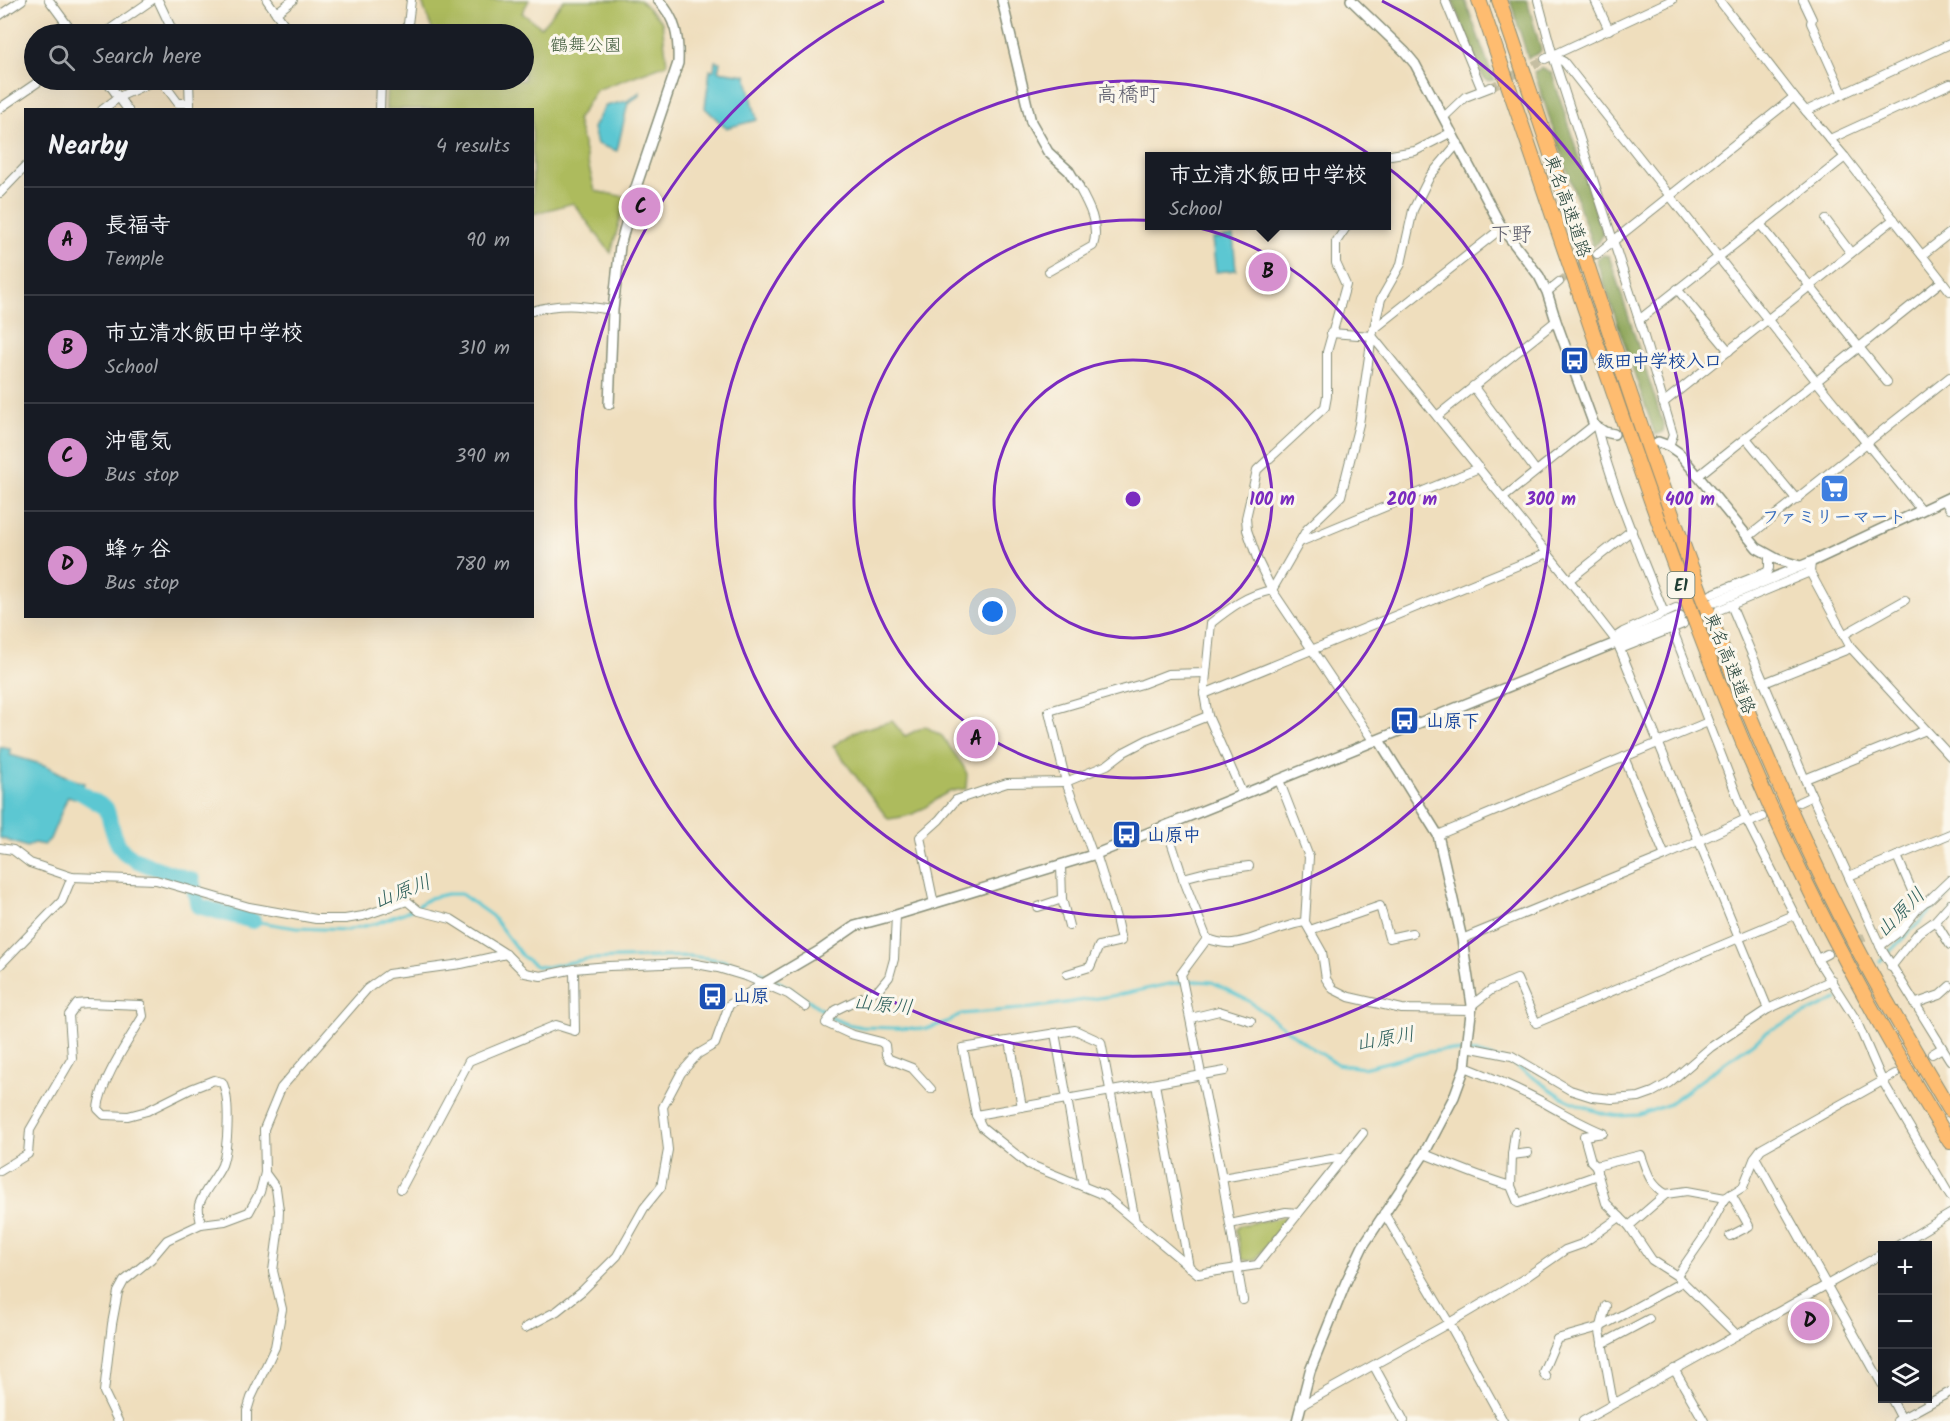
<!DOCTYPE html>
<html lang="en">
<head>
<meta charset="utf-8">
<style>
	:root { --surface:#171b24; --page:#20242c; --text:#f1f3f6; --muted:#9ea1a6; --line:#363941; --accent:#d690ce }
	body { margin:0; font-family:Kalam,"Klee One",sans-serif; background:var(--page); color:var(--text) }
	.controls { position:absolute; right:18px; bottom:18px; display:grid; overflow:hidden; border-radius:0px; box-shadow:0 6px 24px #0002 }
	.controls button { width:54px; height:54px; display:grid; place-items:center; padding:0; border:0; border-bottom:2px solid var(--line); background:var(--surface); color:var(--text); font:30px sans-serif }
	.you { position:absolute; left:993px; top:612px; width:21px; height:21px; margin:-15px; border:4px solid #fff; border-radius:50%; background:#1a73e8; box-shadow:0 0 0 9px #1a73e833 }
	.badge { display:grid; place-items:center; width:39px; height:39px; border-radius:50%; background:var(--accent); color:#111; font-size:20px; font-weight:700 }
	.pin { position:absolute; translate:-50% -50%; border:3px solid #fff; box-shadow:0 2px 6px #0006 }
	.popup { position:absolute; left:1145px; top:152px; width:246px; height:78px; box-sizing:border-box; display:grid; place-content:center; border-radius:0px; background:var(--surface); filter:drop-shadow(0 2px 4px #0005); font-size:20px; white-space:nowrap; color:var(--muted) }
	.popup b { font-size:22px; color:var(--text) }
	.popup::after { content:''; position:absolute; left:50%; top:100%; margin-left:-12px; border:12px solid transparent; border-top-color:var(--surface) }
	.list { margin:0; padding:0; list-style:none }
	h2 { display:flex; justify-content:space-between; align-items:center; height:78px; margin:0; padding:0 24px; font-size:26px }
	h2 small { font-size:20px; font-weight:400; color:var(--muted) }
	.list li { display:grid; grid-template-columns:39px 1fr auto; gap:18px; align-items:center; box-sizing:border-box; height:108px; padding:0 24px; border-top:2px solid var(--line) }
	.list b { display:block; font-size:22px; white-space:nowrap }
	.list p { margin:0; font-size:20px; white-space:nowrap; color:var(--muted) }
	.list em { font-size:20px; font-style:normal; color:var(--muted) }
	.icon { flex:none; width:33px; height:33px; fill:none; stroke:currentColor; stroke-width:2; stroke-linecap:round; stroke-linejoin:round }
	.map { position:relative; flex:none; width:1950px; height:1421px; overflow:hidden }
	.search { position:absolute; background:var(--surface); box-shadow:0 6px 24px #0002; left:24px; top:24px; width:510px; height:66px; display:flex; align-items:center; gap:15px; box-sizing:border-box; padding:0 21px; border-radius:33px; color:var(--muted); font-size:22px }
	.panel { position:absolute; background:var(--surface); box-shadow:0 6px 24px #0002; left:24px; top:108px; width:510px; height:510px; border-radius:0px }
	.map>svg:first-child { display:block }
	.green { fill:#adbb5d; stroke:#667c48; stroke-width:1.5 }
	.forest { fill:#8aa354; stroke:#547044; stroke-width:1.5 }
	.water { fill:#5bc7d2; stroke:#3d8283; stroke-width:1.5 }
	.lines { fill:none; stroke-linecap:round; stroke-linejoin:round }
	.stream { stroke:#5bc7d2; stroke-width:3 }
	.river { stroke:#5bc7d2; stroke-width:16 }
	.minor-tunnel { stroke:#c5bea2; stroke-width:8; stroke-dasharray:8 4; stroke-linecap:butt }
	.minor-casing { stroke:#878e78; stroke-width:10 }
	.tertiary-casing { stroke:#878e78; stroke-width:12 }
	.motorway-casing { stroke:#878e78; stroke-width:16 }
	.minor { stroke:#fff; stroke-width:8 }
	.tertiary { stroke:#fff; stroke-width:9 }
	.motorway { stroke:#febc70; stroke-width:14 }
	.ring { fill:none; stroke:#7b2cbf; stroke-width:3 }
	.labels { text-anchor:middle; stroke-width:6; stroke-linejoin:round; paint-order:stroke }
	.shield { fill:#fbf7ec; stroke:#61756b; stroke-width:1.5 }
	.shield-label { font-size:16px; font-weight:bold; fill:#1f3d34 }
	.park-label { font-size:18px; fill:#425c3e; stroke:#fbf7ec }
	.street-label { font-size:18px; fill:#1f3d34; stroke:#fbf7ec }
	.transit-label { font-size:18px; font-weight:bold; fill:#164399; stroke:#fbf7ec; text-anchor:start }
	.shop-label { font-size:18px; font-weight:bold; fill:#366cbe; stroke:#fbf7ec }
	.water-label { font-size:20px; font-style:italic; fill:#2e605c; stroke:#fbf7ec }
	.quarter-label { font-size:21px; fill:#5e5e6e; stroke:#fbf7ec }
	.centre { fill:#7b2cbf; stroke:#fbf7ec; stroke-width:3 }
	.ring-label { font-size:18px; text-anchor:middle; font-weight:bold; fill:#7b2cbf; stroke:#fbf7ec; stroke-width:6; stroke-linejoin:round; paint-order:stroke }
</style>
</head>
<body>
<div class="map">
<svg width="1950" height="1421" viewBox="0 0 1950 1421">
	<rect width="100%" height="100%" fill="#fbf7ec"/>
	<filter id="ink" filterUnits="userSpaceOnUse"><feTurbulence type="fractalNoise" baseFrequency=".0167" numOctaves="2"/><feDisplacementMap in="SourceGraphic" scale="12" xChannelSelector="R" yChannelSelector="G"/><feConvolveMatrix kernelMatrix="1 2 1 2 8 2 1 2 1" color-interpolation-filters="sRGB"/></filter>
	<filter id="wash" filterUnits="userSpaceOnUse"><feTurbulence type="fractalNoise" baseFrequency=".008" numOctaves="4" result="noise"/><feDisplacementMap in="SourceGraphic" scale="24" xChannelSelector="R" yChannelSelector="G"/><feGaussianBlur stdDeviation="1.35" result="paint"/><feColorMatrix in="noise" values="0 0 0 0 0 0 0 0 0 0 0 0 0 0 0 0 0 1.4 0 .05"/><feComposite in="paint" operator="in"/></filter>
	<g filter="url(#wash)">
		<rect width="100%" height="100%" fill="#efdebd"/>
		<g class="green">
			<path d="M421,0H529L522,13L541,27L564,0H640L662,22L667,64L596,90L577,120L595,191L626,197L611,253L573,203L533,214L532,110L386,109L387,80H524V34H434Z"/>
			<path d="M892,721L905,736L925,726L942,736L962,764L967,774L966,789C940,790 936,803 915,813C907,817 897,818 888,819L833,746L856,731Z"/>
			<path d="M1284,1217L1286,1220L1255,1260L1248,1261L1242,1259L1236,1230L1240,1225Z"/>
		</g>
		<g class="forest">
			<path d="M1452,0H1465L1494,80L1488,81L1483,77Z"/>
			<path d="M1510,0H1527L1541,50L1539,53L1528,58Z"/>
			<path d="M1542,68L1552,73L1603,234L1599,242L1593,247L1534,72Z"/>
			<path d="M1603,255L1609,256L1664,426L1663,432L1655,435L1596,259Z"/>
		</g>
		<g class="water">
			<path d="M715,61L720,62L718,71L746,75L757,120L726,128L705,108L710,70H714Z"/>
			<path d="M640,92V95L628,103L617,151L597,144L593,128L605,106L627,101Z"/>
			<path d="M1233,236L1236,270L1216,272L1212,239Z"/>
			<path d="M0,747L10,749V755L47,766L69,778L84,783L78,799L68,796L50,839L44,845L34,843L27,847L0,838Z"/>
		</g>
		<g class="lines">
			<g class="stream">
				<path d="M253,921L296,928L347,930L377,923L411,910L430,898L447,894H461L492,916L522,956L536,966L546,967L587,959L689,956L721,960L759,972L770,977"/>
				<path d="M1880,961L1950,892"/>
				<path d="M776,980L810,1001L834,1019L847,1024L862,1027L926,1029L950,1021L961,1014L1032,1008L1118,995L1169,984L1195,981L1212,982L1249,1001L1306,1044L1337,1064L1363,1068L1428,1052L1445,1050L1476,1053L1513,1064L1562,1097L1584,1107L1605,1114L1619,1116L1639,1115L1667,1105L1770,1030L1837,999"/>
			</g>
			<path class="river" d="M60,784L68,785L106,808C111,821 113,840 123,851C135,864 175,874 192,880L198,906L253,921"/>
		</g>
	</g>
	<g filter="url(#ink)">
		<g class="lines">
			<g class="minor-tunnel">
				<path d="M1491,87L1545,59"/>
				<path d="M1559,282L1597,254"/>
				<path d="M1827,954L1865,937"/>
			</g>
			<defs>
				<g id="minor">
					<path d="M49,0L74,34"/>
					<path d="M158,0L174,34"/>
					<path d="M267,0L291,34"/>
					<path d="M1445,0L1482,90"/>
					<path d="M1538,0L1553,56L1639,320L1673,435L1669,446"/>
					<path d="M1595,0L1609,30"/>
					<path d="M1719,0L1794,97L1845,157L1950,291"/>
					<path d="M1803,0L1812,19L1811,23L1843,94"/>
					<path d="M276,13L293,0"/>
					<path d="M0,15L22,0"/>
					<path d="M103,34L152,0"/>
					<path d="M401,34L408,24L411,0"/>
					<path d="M1553,56L1564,62L1817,382L1921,510"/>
					<path d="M1545,59L1672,0"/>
					<path d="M106,80L128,110"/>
					<path d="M161,80L178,103H190"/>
					<path d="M189,80L190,110"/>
					<path d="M0,108L41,80"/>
					<path d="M102,110L119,97L156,80"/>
					<path d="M380,110L381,80"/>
					<path d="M1806,111L1950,44"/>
					<path d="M1444,117L1465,97L1491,87"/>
					<path d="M1830,139L1950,84"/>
					<path d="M1385,156L1415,151L1452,132"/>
					<path d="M0,193L26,166"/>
					<path d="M1826,220L1851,253"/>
					<path d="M1760,224L1887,382"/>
					<path d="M1347,226L1336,242V263L1346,285L1327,352V396L1325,407L1257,470L1246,518L1247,530L1258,561L1272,590L1374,742"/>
					<path d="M1597,254L1794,97"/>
					<path d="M1922,255L1950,233"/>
					<path d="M1049,271L1093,246C1100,225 1088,204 1078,186"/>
					<path d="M1677,289L1729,351"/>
					<path d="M1547,292L1559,282"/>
					<path d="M532,311C562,302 583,306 613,310"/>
					<path d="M1639,320L1845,157"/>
					<path d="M1374,329L1502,228"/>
					<path d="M1331,333L1372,336L1569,580L1617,642L1768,1009"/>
					<path d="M1473,386L1536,471"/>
					<path d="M1663,403L1894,219"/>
					<path d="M1437,416L1556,321"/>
					<path d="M1597,428C1613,491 1640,552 1664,613"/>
					<path d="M1746,438L1797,500"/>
					<path d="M1698,476L1942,281"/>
					<path d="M1503,498L1594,425"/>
					<path d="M1944,500L1950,509"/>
					<path d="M1748,537L1950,377"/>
					<path d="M1300,542L1479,468"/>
					<path d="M1811,562L1810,572L1851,648L1950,756"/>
					<path d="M1569,580L1632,530"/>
					<path d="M1712,594L1767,572L1769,568V555"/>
					<path d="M1731,605L1812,796L1882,950L1950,1060"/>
					<path d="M1719,610L1810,572"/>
					<path d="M1672,628L1746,819L1817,959L1856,1020L1882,1080L1950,1196"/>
					<path d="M1843,635L1905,600"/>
					<path d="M1614,638L1623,632L1676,608"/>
					<path d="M1620,649L1683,624"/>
					<path d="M1764,683L1851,648"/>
					<path d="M1204,694L1548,553"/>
					<path d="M1624,757L1665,856"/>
					<path d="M1805,779L1926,730"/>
					<path d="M1279,780L1309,857L1305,922"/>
					<path d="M1243,795L1208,716L1204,694L1211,623C1230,608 1247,595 1272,590L1307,529L1341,496L1359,424L1372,336L1381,299L1401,264L1413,210L1430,176L1458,143"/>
					<path d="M1799,802L1812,796"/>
					<path d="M1748,823L1762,817"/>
					<path d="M1166,826L1183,878L1207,939L1181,974L1222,1178L1243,1300"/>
					<path d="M1438,835L1708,722"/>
					<path d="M0,848L13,850L30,863L72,877L156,880L249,907L316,919H345L363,916L407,901L419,911L451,919L506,954L525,973L541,976L574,969L609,966L691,963L718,968L748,977L788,994L806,1007"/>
					<path d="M1093,855L1066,782L1049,711L1142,684L1168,674L1206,673"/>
					<path d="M1897,856L1919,907"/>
					<path d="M1849,876L1950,834"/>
					<path d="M1183,878L1210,871L1249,866"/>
					<path d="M1062,899L1069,926"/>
					<path d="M934,904L920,837L939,820L956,800L1007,783L1066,782L1107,765L1124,752L1147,740L1208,716"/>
					<path d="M1038,907L1062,899L1061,866"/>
					<path d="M896,915L894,959L889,977L879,989L836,1010L826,1023L850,1034L881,1042L885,1045L886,1054L889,1059L912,1068L931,1089"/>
					<path d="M1935,921L1950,945"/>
					<path d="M1310,930L1380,906L1389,938L1412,933"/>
					<path d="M1207,939C1213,940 1219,943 1226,943C1247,945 1280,925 1305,922L1322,952L1326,979L1333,989L1349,997L1402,1009L1472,1010"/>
					<path d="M1462,939L1665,856L1746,819"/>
					<path d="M1880,946L1900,931L1919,907L1925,902L1929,900L1950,880"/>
					<path d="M1817,959L1827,954"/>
					<path d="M0,965L62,901L72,877"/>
					<path d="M1891,967L1918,933L1935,921L1950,904"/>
					<path d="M1067,974L1090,967L1099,946L1121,941L1116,918L1096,854"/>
					<path d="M1914,1004L1940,995L1950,986"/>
					<path d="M1472,1005L1491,990L1517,979L1536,1023L1794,915"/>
					<path d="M1191,1018L1219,1011L1251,1021"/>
					<path d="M1055,1033L1083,1186"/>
					<path d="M1010,1041L1022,1107"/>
					<path d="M1467,1047L1512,1056L1570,1090L1592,1097L1612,1099L1639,1097L1653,1092L1669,1083L1711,1047L1768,1009L1832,980"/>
					<path d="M1932,1054L1942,1048"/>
					<path d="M1465,1067C1491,1077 1516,1088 1541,1101C1562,1113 1581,1124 1603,1133L1584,1136L1591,1161L1596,1166"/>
					<path d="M1155,1084L1189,1267"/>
					<path d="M976,1115L1225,1071"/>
					<path d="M1424,1154C1453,1165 1481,1178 1511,1186L1518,1203L1598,1175L1606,1203L1629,1226L1652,1260L1677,1276L1737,1335"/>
					<path d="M1512,1155L1528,1153"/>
					<path d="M1755,1157L1882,1384"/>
					<path d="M0,1171L28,1154L30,1130L72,1058L69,1015L77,1004L87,1003L141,1005L143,1016C129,1040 100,1082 98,1109L104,1115L128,1116L147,1111L191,1089L214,1080L222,1082C231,1098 228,1148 222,1165C216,1179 203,1191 199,1205C198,1210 200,1218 201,1224"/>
					<path d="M1597,1171L1596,1166L1641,1155C1647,1172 1650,1185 1666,1194"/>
					<path d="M1222,1178L1343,1157"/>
					<path d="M1511,1186L1512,1155L1515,1132"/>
					<path d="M401,1189L469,1061L556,1025L575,1031L574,969"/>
					<path d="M1384,1213L1449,1323L1503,1421"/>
					<path d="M1135,1221L1101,1042L1075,1030L963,1048L976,1115L982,1127L1028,1164L1104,1195L1198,1274L1257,1265L1363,1133"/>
					<path d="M1230,1224L1286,1212L1298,1213"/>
					<path d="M1629,1226L1666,1194L1687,1191L1725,1198L1743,1187L1755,1157L1761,1149L1895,1074"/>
					<path d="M1730,1236L1749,1226L1731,1194"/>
					<path d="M1897,1246L1950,1214"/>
					<path d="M1677,1276L1706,1234L1725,1198"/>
					<path d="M1606,1306L1600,1331L1612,1398L1615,1403"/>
					<path d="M525,1328L557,1311L582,1291L617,1256L644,1208L661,1187L668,1150L663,1107L681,1073L698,1054L715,1044L729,1005L763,984"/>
					<path d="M1602,1344L1649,1319"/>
					<path d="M1374,1366L1404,1421"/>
					<path d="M1674,1369L1704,1421"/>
					<path d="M1546,1377L1543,1372L1557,1339L1600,1327L1682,1282"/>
					<path d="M1891,1398L1903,1421"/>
					<path d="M1300,1406L1449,1323L1522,1280L1565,1250L1582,1244L1620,1217"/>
					<path d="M118,1421L104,1392L112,1324L118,1292L124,1281L151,1259L167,1240L201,1224L225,1221L249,1212L260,1192L265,1173L264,1129L281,1088L367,989L388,974L461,964L506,954"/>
					<path d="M247,1421V1411L251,1398L275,1347L282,1309L273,1271L278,1233L279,1210L276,1188L265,1173"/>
					<path d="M1583,1421L1882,1254"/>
					<path d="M1897,1421L1950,1392"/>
				</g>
				<g id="tertiary">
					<path d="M1002,0L1031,122L1048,152L1069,171L1078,186"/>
					<path d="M1351,0L1405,52L1415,64L1502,228L1539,276L1547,292L1556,321L1594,425L1605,432L1614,434"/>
					<path d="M609,404L613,310L620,246L635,190L678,63C679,38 676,18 658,0"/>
					<path d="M1658,442L1669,446L1679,453L1757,548L1777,559L1800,566"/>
					<path d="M1715,602L1811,562L1950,497"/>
					<path d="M763,984L819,951L855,926L896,915L1096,854L1680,617"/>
					<path d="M1297,1421L1310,1371L1346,1282L1363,1246L1424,1154L1454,1097L1465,1067L1467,1047L1472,1005L1462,939L1438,835L1379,740"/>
				</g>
				<g id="motorway">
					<path d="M1479,0C1521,122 1562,243 1604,365C1648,493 1692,620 1744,745C1801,883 1871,1015 1950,1142"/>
					<path d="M1499,0C1571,207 1633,418 1712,622C1753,727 1797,832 1849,932C1880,993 1915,1051 1950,1110"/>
				</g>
			</defs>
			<use href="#minor" class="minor-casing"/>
			<use href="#tertiary" class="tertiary-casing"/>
			<use href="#motorway" class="motorway-casing"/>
			<use href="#minor" class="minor"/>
			<use href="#tertiary" class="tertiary"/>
			<use href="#motorway" class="motorway"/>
		</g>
	</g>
	<g class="ring">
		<circle cx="1133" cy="499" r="139"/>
		<circle cx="1133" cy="499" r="279"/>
		<circle cx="1133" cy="499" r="418"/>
		<path d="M1382 1A557 557 0 1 1 884 1"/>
	</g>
	<defs>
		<symbol id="bus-square" viewBox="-11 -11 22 22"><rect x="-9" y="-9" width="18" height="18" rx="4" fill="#1a4fb4" stroke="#fbf7ec"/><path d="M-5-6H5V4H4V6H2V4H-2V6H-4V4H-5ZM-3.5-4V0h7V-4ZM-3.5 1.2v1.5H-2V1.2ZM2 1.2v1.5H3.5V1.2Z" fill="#fff"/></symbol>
		<symbol id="supermarket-square" viewBox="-11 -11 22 22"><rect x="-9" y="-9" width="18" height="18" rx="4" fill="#3f7fe0" stroke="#fbf7ec"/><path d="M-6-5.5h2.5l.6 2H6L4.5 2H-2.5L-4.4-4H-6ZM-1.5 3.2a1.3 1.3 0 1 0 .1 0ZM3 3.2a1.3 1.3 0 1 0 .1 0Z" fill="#fff"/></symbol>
	</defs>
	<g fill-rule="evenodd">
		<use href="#bus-square" x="1558" y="344" width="33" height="33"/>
		<use href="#supermarket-square" x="1818" y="472" width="33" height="33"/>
		<use href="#bus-square" x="1388" y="704" width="33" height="33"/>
		<use href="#bus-square" x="1110" y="818" width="33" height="33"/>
		<use href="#bus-square" x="696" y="980" width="33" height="33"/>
	</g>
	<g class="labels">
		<rect class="shield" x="1667.5" y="572" width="27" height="26" rx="4.5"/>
		<g class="shield-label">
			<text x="1681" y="591">E1</text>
		</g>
		<g class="park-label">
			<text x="586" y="51">鶴舞公園</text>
		</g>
		<g class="street-label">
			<text transform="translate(1568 206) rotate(71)" y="6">東名高速道路</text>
			<text transform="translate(1730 663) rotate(68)" y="6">東名高速道路</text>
		</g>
		<g class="transit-label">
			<text x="1596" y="367">飯田中学校入口</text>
			<text x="1426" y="727">山原下</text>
			<text x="1147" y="841">山原中</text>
			<text x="733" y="1002">山原</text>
		</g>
		<g class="shop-label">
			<text x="1834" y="523">ファミリーマート</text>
		</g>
		<g class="water-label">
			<text transform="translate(402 891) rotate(-21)" y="7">山原川</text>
			<text transform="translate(1900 912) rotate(-45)" y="7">山原川</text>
			<text transform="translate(883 1004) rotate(6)" y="7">山原川</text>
			<text transform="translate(1385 1038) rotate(-10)" y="7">山原川</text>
		</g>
		<g class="quarter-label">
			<text x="1128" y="101">高橋町</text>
			<text x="1511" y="241">下野</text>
		</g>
	</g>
	<circle cx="1133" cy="499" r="9" class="centre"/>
	<g class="ring-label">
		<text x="1272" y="505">100 m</text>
		<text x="1412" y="505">200 m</text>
		<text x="1551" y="505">300 m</text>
		<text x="1690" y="505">400 m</text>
	</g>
</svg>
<div class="controls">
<button>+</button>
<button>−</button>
<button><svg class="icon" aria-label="layers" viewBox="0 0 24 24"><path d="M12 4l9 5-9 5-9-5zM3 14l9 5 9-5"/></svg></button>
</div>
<div class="you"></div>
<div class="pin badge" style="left:976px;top:739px">A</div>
<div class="pin badge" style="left:1268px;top:272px">B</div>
<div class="popup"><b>市立清水飯田中学校</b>School</div>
<div class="pin badge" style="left:641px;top:207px">C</div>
<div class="pin badge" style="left:1810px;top:1321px">D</div>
<div class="search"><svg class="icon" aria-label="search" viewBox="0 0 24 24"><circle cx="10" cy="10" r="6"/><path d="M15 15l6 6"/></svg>Search here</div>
<section class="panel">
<h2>Nearby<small>4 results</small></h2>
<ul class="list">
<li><span class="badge">A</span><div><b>長福寺</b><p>Temple</p></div><em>90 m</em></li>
<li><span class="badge">B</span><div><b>市立清水飯田中学校</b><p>School</p></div><em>310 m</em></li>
<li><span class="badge">C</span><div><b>沖電気</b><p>Bus stop</p></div><em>390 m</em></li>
<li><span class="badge">D</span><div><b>蜂ヶ谷</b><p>Bus stop</p></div><em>780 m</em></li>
</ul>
</section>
</div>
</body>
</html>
